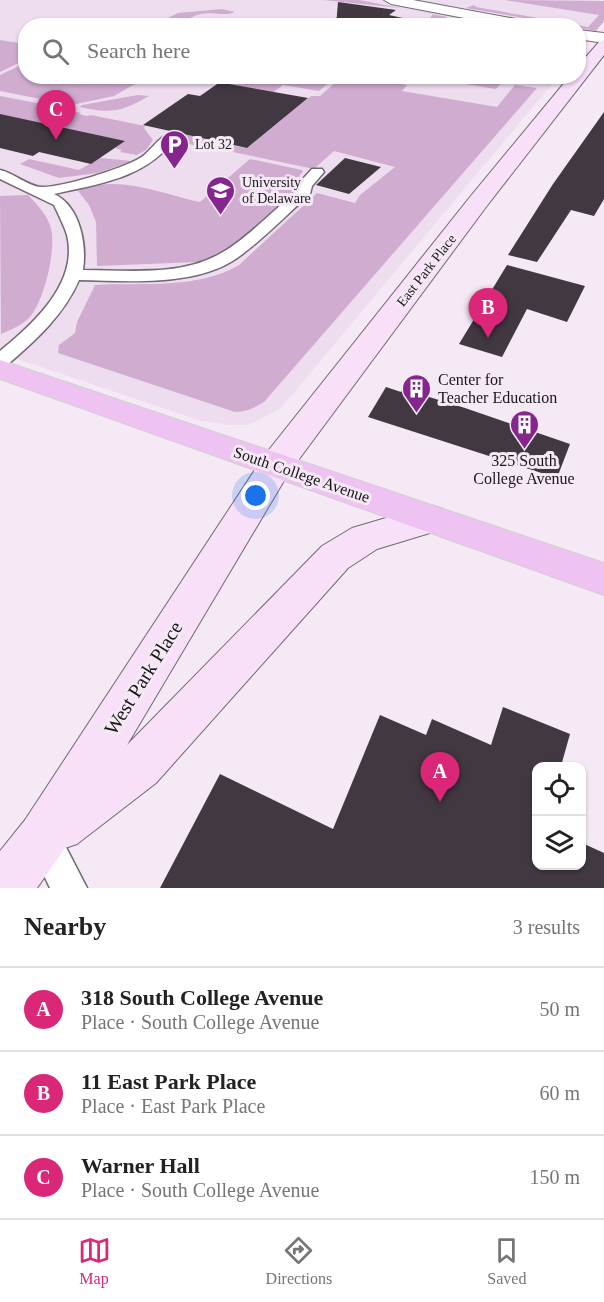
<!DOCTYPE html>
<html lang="en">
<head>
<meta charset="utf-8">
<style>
	:root { --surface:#fff; --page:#f6f6f6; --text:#222; --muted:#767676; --line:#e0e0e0; --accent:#db2777 }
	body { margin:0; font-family:"Times New Roman",serif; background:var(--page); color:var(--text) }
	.controls { position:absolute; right:18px; bottom:18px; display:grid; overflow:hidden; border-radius:12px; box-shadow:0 2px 4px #0004 }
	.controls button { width:54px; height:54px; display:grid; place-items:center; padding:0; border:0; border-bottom:2px solid var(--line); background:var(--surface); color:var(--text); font:30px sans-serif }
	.you { position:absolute; left:256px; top:496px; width:21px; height:21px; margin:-15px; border:4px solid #fff; border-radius:50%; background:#1a73e8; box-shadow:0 0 0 9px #1a73e833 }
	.badge { display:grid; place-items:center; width:39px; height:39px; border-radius:50%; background:var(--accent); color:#fff; font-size:20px; font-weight:700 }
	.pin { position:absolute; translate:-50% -50px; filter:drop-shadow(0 2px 3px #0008) }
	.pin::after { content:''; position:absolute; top:32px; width:21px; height:18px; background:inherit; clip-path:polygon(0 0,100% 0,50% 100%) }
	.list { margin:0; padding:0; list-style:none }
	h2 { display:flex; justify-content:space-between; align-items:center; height:78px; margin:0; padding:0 24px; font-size:26px }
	h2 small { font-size:20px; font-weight:400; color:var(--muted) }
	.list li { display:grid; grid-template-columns:39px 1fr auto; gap:18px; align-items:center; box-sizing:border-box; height:84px; padding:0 24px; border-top:2px solid var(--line) }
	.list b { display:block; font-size:22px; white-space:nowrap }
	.list p { margin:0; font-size:20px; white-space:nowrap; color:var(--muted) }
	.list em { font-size:20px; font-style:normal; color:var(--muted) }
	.icon { flex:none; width:33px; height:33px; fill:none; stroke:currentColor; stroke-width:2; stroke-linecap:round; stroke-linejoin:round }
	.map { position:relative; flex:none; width:604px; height:888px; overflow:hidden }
	.search { position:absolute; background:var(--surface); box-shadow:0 2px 4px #0004; left:18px; right:18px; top:18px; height:66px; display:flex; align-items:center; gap:15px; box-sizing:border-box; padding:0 21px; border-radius:24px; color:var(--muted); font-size:22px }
	.sheet { height:330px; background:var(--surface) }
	nav { display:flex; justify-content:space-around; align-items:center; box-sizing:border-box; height:84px; border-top:2px solid var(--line); background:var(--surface); font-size:16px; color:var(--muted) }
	nav a { display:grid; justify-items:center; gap:3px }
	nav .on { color:var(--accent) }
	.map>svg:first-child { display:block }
	.built { fill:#eeddef }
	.green { fill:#d0acd1 }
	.building { fill:#413841 }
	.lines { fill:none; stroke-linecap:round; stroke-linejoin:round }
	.lane-casing { stroke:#726973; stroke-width:3 }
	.street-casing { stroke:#726973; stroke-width:2 }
	.secondary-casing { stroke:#726973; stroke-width:2 }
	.primary-casing { stroke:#d1d0d1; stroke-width:2 }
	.lane { fill:#fff; fill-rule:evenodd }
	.street { fill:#fff; fill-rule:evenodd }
	.secondary { fill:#f7e0f8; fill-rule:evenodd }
	.primary { fill:#eec2f1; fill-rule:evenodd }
	.labels { text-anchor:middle; stroke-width:6; stroke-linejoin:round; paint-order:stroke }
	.far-poi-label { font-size:14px; fill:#1a161a; stroke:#f5e9f5; text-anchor:start }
	.far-street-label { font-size:14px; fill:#1a161a; stroke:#f5e9f5 }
	.poi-label { font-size:16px; fill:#1a161a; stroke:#f5e9f5; text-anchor:start }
	.street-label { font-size:16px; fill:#1a161a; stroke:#f5e9f5 }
	.near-street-label { font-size:20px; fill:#1a161a; stroke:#f5e9f5 }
</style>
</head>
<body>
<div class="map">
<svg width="604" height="888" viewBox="0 0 604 888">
	<rect width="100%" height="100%" fill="#f5e9f5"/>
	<path class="built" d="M0,0H597L604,1V21L579,52L578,26H26V76L558,77L281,408L249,425H230L201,421L0,353Z"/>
	<g class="green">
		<path d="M323,0H359L447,17L441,23L428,21L433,14L400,8Z"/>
		<path d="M505,0L604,1V21L596,31L579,28L578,26L565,25L466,8L474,5L476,7L588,27L599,15Z"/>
		<path d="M222,9L235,12C223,18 209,8 190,18L200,20L197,22L219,25L164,20L178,13Z"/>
		<path d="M0,40L25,44V60L0,72Z"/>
		<path d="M25,63L26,76H140V81L114,96L71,105L0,91V75Z"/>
		<path d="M343,76L373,77L371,79L407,85L402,91L497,107L515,85L537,88L264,402C254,408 247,412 235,412L58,353L59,345L75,333L77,322L95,285C142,282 197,290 239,265L317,193L355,203L360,195L395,167L334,151L314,169L228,151L234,146L247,148L311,96H320Z"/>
		<path d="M336,77L319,91L283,85L256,105L239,86L229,84L234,81L275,84Z"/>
		<path d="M497,77L495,79L504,80L496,89L424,77H446L475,81L479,77Z"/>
		<path d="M138,95L149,96C121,112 111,114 80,107L82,105Z"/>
		<path d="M0,96L42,104L38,107L45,108L49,106L81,113L79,114L87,116L91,115L145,126L144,128L153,140L146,150L137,155L120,152L122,150L115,148L122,143L0,119Z"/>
		<path d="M169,128L220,143L210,149C191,145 181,144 169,128Z"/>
		<path d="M100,158L132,161L98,173L59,178L20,164L29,159L79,170Z"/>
		<path d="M250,159L302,170L303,172L299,176L302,188L218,256L199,262L97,266L96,222L89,205L78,191C116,173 162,194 200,202Z"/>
		<path d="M28,195C36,203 46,214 50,225C58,246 44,302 29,318C21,326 10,330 1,334L0,196Z"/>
	</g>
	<g class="building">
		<path d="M338,2L396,10L389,15L416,21L410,26H336Z"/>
		<path d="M220,82L229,84L308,98L247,148L143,125L188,94L200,96Z"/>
		<path d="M604,112V199L594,216L571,210L537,262L508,255L553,184Z"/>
		<path d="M0,114L125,141L91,164L39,152L33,156L0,148Z"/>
		<path d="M345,158L381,167L349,194L316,185Z"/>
		<path d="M507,265L585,286L567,322L527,309L502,357L459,344Z"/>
		<path d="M386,387L401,392L403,389L465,408L570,444L557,478L368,417Z"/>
		<path d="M503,707L570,734L561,766H537V866H582V843L604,853V888H160L220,774L333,829L380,715L426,735L432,719L491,745Z"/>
	</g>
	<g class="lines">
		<defs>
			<g id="lane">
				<path d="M167,135L174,139C147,178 98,184 54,194C80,206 87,244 83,270C129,270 182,277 223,252C246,239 276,208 298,190L300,182L312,169H322L324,172L312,186L310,194C286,215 263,240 237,258C196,287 127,281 79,280C64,315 35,341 7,365L0,367V351C33,324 79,283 67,235C64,225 58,214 54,205L0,179V170C14,173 29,187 42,187C64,187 121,169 140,158C149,153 159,137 167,135Z"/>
				<path d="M43,821L55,826L87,888H50L26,838L31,826Z"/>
			</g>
			<g id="street">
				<path d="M384,0H413L532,22L539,26H506L391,4Z"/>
				<path d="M578,30L604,33V43L578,39Z"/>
			</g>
			<path id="secondary" d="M604,40V55L486,207L288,474L127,745L322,546L352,528L430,505L443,509L448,519L443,529L377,549L348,568L156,783L77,844L65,848L37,888H0V851L25,820L264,456L470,197L570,76H578V66L599,42Z"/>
			<path id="primary" d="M0,360L604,563V595L0,379Z"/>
		</defs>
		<use href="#lane" class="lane-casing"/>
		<use href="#street" class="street-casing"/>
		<use href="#secondary" class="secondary-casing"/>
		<use href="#primary" class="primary-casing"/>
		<use href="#lane" class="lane"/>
		<use href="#street" class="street"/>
		<use href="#secondary" class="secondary"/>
		<use href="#primary" class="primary"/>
	</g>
	<defs>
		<symbol id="parking-pin" viewBox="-11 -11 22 30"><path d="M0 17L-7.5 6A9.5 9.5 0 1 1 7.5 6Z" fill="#87258e" stroke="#f5e9f5"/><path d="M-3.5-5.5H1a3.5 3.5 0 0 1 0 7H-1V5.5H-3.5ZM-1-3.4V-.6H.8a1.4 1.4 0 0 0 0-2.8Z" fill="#fff"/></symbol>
		<symbol id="university-pin" viewBox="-11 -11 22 30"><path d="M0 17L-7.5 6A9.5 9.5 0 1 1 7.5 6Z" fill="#87258e" stroke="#f5e9f5"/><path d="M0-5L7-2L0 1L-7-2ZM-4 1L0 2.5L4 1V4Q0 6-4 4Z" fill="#fff"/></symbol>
		<symbol id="building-pin" viewBox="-11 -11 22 30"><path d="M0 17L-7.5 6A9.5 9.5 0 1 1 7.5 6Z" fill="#87258e" stroke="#f5e9f5"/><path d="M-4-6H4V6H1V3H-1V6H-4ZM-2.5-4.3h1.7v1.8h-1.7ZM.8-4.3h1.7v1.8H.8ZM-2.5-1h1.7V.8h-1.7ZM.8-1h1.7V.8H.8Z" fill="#fff"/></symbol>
	</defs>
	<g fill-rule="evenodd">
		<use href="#parking-pin" x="158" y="128" width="33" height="45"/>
		<use href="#university-pin" x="204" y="174" width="33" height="45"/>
		<use href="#building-pin" x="400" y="372" width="33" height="45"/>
		<use href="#building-pin" x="508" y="408" width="33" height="45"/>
	</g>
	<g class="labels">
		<g class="far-poi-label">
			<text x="195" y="149">Lot 32</text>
			<text x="242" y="187">University<tspan x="242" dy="16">of Delaware</tspan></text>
		</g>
		<g class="far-street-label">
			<text transform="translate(426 270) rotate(-52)" y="5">East Park Place</text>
		</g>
		<g class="poi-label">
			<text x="438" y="385">Center for<tspan x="438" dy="18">Teacher Education</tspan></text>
			<text x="524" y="466" text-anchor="middle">325 South<tspan x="524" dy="18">College Avenue</tspan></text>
		</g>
		<g class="street-label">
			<text transform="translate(302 474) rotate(19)" y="6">South College Avenue</text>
		</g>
		<g class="near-street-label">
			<text transform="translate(143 678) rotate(-58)" y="7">West Park Place</text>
		</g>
	</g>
</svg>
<div class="controls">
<button><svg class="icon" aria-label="locate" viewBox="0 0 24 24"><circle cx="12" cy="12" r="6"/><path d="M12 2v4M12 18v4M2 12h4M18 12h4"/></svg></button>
<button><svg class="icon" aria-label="layers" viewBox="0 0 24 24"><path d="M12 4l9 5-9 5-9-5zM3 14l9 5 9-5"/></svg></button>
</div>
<div class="you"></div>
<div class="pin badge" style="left:440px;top:802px">A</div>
<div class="pin badge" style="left:488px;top:338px">B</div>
<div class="pin badge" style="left:56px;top:140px">C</div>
<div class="search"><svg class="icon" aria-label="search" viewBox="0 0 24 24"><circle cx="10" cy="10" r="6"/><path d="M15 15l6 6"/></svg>Search here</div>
</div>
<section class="sheet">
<h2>Nearby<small>3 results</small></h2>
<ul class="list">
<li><span class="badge">A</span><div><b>318 South College Avenue</b><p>Place · South College Avenue</p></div><em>50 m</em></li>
<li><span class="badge">B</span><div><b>11 East Park Place</b><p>Place · East Park Place</p></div><em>60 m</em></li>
<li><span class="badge">C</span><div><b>Warner Hall</b><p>Place · South College Avenue</p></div><em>150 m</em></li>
</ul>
</section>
<nav>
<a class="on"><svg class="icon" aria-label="map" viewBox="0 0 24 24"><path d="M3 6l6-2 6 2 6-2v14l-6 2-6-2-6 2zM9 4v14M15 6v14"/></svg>Map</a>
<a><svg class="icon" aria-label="directions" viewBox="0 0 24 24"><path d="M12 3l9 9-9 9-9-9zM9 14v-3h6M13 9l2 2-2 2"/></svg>Directions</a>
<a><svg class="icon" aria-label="saved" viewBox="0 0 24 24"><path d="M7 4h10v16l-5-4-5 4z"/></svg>Saved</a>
</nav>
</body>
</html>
